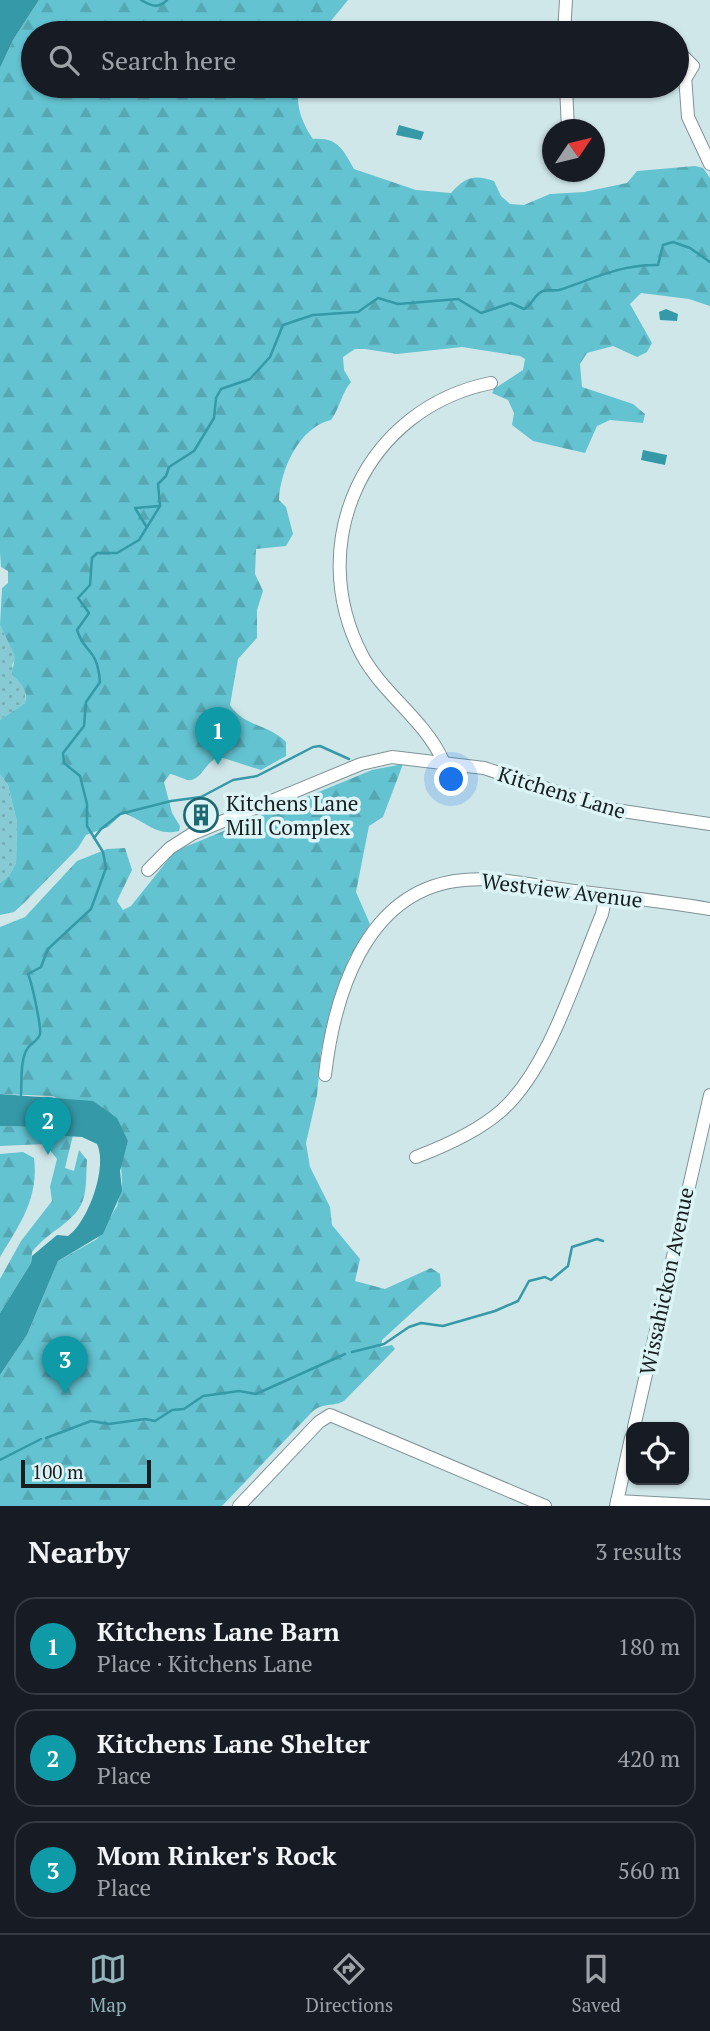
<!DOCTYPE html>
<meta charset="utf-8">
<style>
body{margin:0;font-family:"PT Serif",serif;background:#242831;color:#f1f3f6}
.controls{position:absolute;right:21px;bottom:21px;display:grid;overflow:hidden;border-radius:14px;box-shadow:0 2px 5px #0004}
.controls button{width:63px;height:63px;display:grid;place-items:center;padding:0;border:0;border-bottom:2px solid #363941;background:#171b24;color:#f1f3f6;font:35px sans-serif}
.compass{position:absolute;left:542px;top:119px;width:63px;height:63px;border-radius:50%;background:#171b24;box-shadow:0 2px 5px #0004;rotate:55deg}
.scale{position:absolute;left:21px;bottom:18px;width:130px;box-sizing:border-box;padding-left:7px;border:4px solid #161e1f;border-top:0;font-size:19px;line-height:24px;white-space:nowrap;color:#161e1f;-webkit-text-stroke:5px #ddf4f7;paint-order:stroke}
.you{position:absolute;left:452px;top:780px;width:24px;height:24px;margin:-18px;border:5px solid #fff;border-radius:50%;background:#1a73e8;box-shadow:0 0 0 10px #1a73e833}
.badge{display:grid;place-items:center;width:46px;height:46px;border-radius:50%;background:#92b4bb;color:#fff;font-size:23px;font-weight:700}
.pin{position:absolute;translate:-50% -58px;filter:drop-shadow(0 2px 4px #0008)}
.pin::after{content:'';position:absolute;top:37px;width:24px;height:21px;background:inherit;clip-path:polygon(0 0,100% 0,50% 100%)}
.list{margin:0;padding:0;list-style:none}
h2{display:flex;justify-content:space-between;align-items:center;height:91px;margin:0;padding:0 28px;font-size:30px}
h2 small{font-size:23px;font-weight:400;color:#9ea1a6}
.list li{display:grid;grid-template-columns:46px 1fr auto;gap:21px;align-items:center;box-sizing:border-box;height:98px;margin:0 14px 14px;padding:0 14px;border:2px solid #363941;border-radius:21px}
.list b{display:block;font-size:26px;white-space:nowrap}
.list p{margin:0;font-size:23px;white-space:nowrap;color:#9ea1a6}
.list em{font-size:23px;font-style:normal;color:#9ea1a6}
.icon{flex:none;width:38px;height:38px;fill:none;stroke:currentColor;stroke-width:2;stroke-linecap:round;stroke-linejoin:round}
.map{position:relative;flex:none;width:710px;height:1506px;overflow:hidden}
.search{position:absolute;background:#171b24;box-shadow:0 2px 5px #0004;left:21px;right:21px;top:21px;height:77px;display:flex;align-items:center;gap:18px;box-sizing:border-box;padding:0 24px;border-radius:38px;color:#9ea1a6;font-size:26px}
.sheet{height:427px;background:#171b24}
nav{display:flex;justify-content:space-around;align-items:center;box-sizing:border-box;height:98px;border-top:2px solid #363941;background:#171b24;font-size:19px;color:#9ea1a6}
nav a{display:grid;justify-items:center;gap:4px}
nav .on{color:#92b4bb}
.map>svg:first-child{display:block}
.green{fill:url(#green-dots)}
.forest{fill:url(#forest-firs)}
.water{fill:#3599a7}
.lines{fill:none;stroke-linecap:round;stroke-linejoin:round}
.stream{stroke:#3599a7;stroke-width:2.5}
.minor-casing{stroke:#7e9396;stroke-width:14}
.minor{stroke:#fff;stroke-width:12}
.labels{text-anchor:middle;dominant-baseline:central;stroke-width:7;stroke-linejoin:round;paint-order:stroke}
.street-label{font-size:21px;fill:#161e1f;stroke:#ddf4f7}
.poi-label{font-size:21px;fill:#161e1f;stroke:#ddf4f7;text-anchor:start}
</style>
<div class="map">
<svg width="710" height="1506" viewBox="0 0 710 1506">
<defs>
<pattern id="green-dots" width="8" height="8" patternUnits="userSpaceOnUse" patternTransform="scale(1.75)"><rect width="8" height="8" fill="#88cad3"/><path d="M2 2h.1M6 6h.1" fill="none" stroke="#75adb5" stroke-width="1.8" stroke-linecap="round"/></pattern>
<pattern id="forest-firs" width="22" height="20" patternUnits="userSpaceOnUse" patternTransform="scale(1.75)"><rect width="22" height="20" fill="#63c3d1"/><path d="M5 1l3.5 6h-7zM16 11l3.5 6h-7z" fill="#55a7b3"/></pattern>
</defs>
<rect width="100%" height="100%" fill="#d0e7ea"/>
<g class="green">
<polygon points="0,625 16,657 12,665 17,679 25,686 25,703 0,720"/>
<polygon points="0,774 8,785 17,822 16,863 9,876 0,883"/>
</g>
<g class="forest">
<path d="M39 0H348L321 33H33V86H299C295 105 302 123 313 139 337 137 343 149 354 169L416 190 451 193C465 177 474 174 494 181L501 196 510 204 524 205 550 194 584 192 627 183 637 171 695 166 703 168 710 178V306L689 299 641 293 630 304 652 343 647 352 637 357 613 346 587 353 580 364 582 387 633 404 645 414 643 423 610 420 597 426 585 453 533 441 512 425 514 413 508 400 492 393 494 389 523 370 525 359 520 356 462 347 397 354 365 349H355L343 357 344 370 351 382C341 394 340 408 331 420 299 427 280 471 279 500L286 507 293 534 286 546 256 549 255 574 263 591 257 610V638L238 659 230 705C244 727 269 724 286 742V756L261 770 220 757C206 759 201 783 187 780 181 778 176 775 170 774L164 782 172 813 180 826 179 831C156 837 144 820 123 813L108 827 86 835 78 848 24 903 14 912 0 915V883L9 876 16 863 17 822 8 785 0 774V720L25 703C28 688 21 684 12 674L15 656 0 625 2 588 8 583V571L1 567 0 552V68L13 40Z"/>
<path d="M403 764 383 817 369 826 356 892 370 924 349 958 321 1051 317 1095 306 1143 310 1167 330 1207 332 1225 360 1259 355 1281 385 1289 431 1268 440 1274 441 1286 382 1340 381 1347 392 1345 395 1349 345 1400C337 1407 324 1402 313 1411L222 1506H0V1375L27 1335 58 1261 97 1239 117 1206 122 1183 121 1164 128 1141 53 1096 0 1094V927L25 917 77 861 107 849 125 848 132 870 117 901 123 910 131 906 175 851 372 770Z"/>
<path d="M0 1126 35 1127 73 1135 65 1168 74 1171 79 1150 87 1160C86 1173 87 1188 83 1200 76 1222 48 1231 32 1252L31 1263 0 1313V1279L21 1241 52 1201 50 1187 57 1159 45 1144 0 1146Z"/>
<path d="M23 1152 34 1158C39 1198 20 1224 0 1257V1154Z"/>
</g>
<g class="water">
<polygon points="0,0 39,0 13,40 0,68"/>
<polygon points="399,125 424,132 421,140 396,135"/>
<polygon points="666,309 678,314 677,321 660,320 659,312"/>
<polygon points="643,450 667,455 665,465 641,460"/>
<path d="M0 1094 93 1101 117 1118 128 1141 120 1171 122 1191 103 1234 58 1261 27 1335 0 1375V1313L31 1263 32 1256 57 1235 68 1236C88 1222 108 1167 97 1144L82 1137 66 1136 35 1127 0 1126Z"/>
</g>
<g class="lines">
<g class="stream">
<path d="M141 0C151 6 158 9 167 0"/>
<polyline points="146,526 135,508 160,506"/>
<polyline points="94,838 101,829 120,814 171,801 201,797 233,780 257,776 313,747 320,746 349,759"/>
<path d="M21 1095C22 1082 20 1063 26 1051 29 1043 38 1042 40 1034 41 1025 32 983 28 974L41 967 48 949 91 909 106 868 103 852 87 826V804L80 776 64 763 63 753 84 726 86 702 100 682C97 646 85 655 77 630L89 613 78 598 90 585 92 558 97 553H117L139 540 160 506 158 484 166 476 169 467 194 451 214 418 216 398 221 389 250 379 270 357 283 325 313 315 358 312 378 298 398 304 458 299 481 313 511 303 524 309C533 305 534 294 543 291 548 289 553 291 559 290 593 279 621 264 658 265L663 245 673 242 690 248 710 262"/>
<polyline points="352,1352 384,1344 409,1327 421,1323 443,1326 495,1311 518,1301 529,1281 545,1277 551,1280 568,1266 572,1247 597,1239 603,1241"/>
<polyline points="46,1438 91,1421 109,1424 145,1419 155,1421 172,1410 184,1409 203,1396 239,1391 256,1394 345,1354"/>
<polyline points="0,1460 41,1439"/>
</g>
<g class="minor-casing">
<g id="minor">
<polyline points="564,33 566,0"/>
<polyline points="677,62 685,58 693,66 687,76 677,73"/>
<polyline points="685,76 688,117 710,164"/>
<polyline points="566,86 568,130"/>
<path d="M443 761C425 720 383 694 362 655 303 542 366 408 491 383"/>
<polyline points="148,870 170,848 192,834 361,764 392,757 484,768 609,809 710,824"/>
<path d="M325 1075C334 997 364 895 455 881 492 875 530 885 567 890 614 896 662 901 710 909"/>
<path d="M416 1157C445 1146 477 1132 501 1111 549 1069 577 973 602 914L606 895"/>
<polyline points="634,1427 710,1095"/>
<polyline points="617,1501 710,1506"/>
<polyline points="239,1506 319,1422 330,1415 545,1506"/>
<polyline points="616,1506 631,1438"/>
</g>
</g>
<use href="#minor" class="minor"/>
</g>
<defs>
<g id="building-ring" transform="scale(1.75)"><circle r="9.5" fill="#ddf4f7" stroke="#1e6872" stroke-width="1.5"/><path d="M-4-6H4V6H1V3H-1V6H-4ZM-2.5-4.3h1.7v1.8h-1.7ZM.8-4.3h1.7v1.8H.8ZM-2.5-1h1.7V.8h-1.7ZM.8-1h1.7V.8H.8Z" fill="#1e6872"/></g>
</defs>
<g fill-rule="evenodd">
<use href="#building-ring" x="201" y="815"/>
</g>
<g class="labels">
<g class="street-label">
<text transform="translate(562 792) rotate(17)">Kitchens Lane</text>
<text transform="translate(562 890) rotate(7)">Westview Avenue</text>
<text transform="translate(666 1281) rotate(-78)">Wissahickon Avenue</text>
</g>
<g class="poi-label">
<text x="226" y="803">Kitchens Lane<tspan x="226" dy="24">Mill Complex</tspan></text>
</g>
</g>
</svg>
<div class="controls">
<button><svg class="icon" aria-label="locate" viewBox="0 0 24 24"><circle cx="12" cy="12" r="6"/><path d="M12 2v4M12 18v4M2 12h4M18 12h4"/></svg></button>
</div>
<svg class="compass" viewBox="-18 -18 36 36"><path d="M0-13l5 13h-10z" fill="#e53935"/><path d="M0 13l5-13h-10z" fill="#9ea1a6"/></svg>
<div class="scale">100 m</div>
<div class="you"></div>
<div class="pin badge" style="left:218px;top:765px;background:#0f9aa8">1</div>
<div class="pin badge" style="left:48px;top:1155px;background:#0f9aa8">2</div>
<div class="pin badge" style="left:65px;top:1394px;background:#0f9aa8">3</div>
<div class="search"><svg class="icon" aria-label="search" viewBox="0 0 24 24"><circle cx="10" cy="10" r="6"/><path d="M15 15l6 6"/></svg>Search here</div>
</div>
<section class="sheet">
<h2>Nearby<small>3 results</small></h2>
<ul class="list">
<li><span class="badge" style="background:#0f9aa8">1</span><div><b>Kitchens Lane Barn</b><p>Place · Kitchens Lane</p></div><em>180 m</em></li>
<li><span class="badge" style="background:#0f9aa8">2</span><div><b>Kitchens Lane Shelter</b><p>Place</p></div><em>420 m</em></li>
<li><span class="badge" style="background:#0f9aa8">3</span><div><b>Mom Rinker's Rock</b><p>Place</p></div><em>560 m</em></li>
</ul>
</section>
<nav>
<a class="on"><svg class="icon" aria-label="map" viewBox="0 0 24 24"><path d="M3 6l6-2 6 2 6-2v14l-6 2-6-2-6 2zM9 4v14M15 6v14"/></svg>Map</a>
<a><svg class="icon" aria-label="directions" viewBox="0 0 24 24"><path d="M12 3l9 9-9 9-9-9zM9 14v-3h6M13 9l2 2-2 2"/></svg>Directions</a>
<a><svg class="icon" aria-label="saved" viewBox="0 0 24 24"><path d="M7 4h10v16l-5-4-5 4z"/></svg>Saved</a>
</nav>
